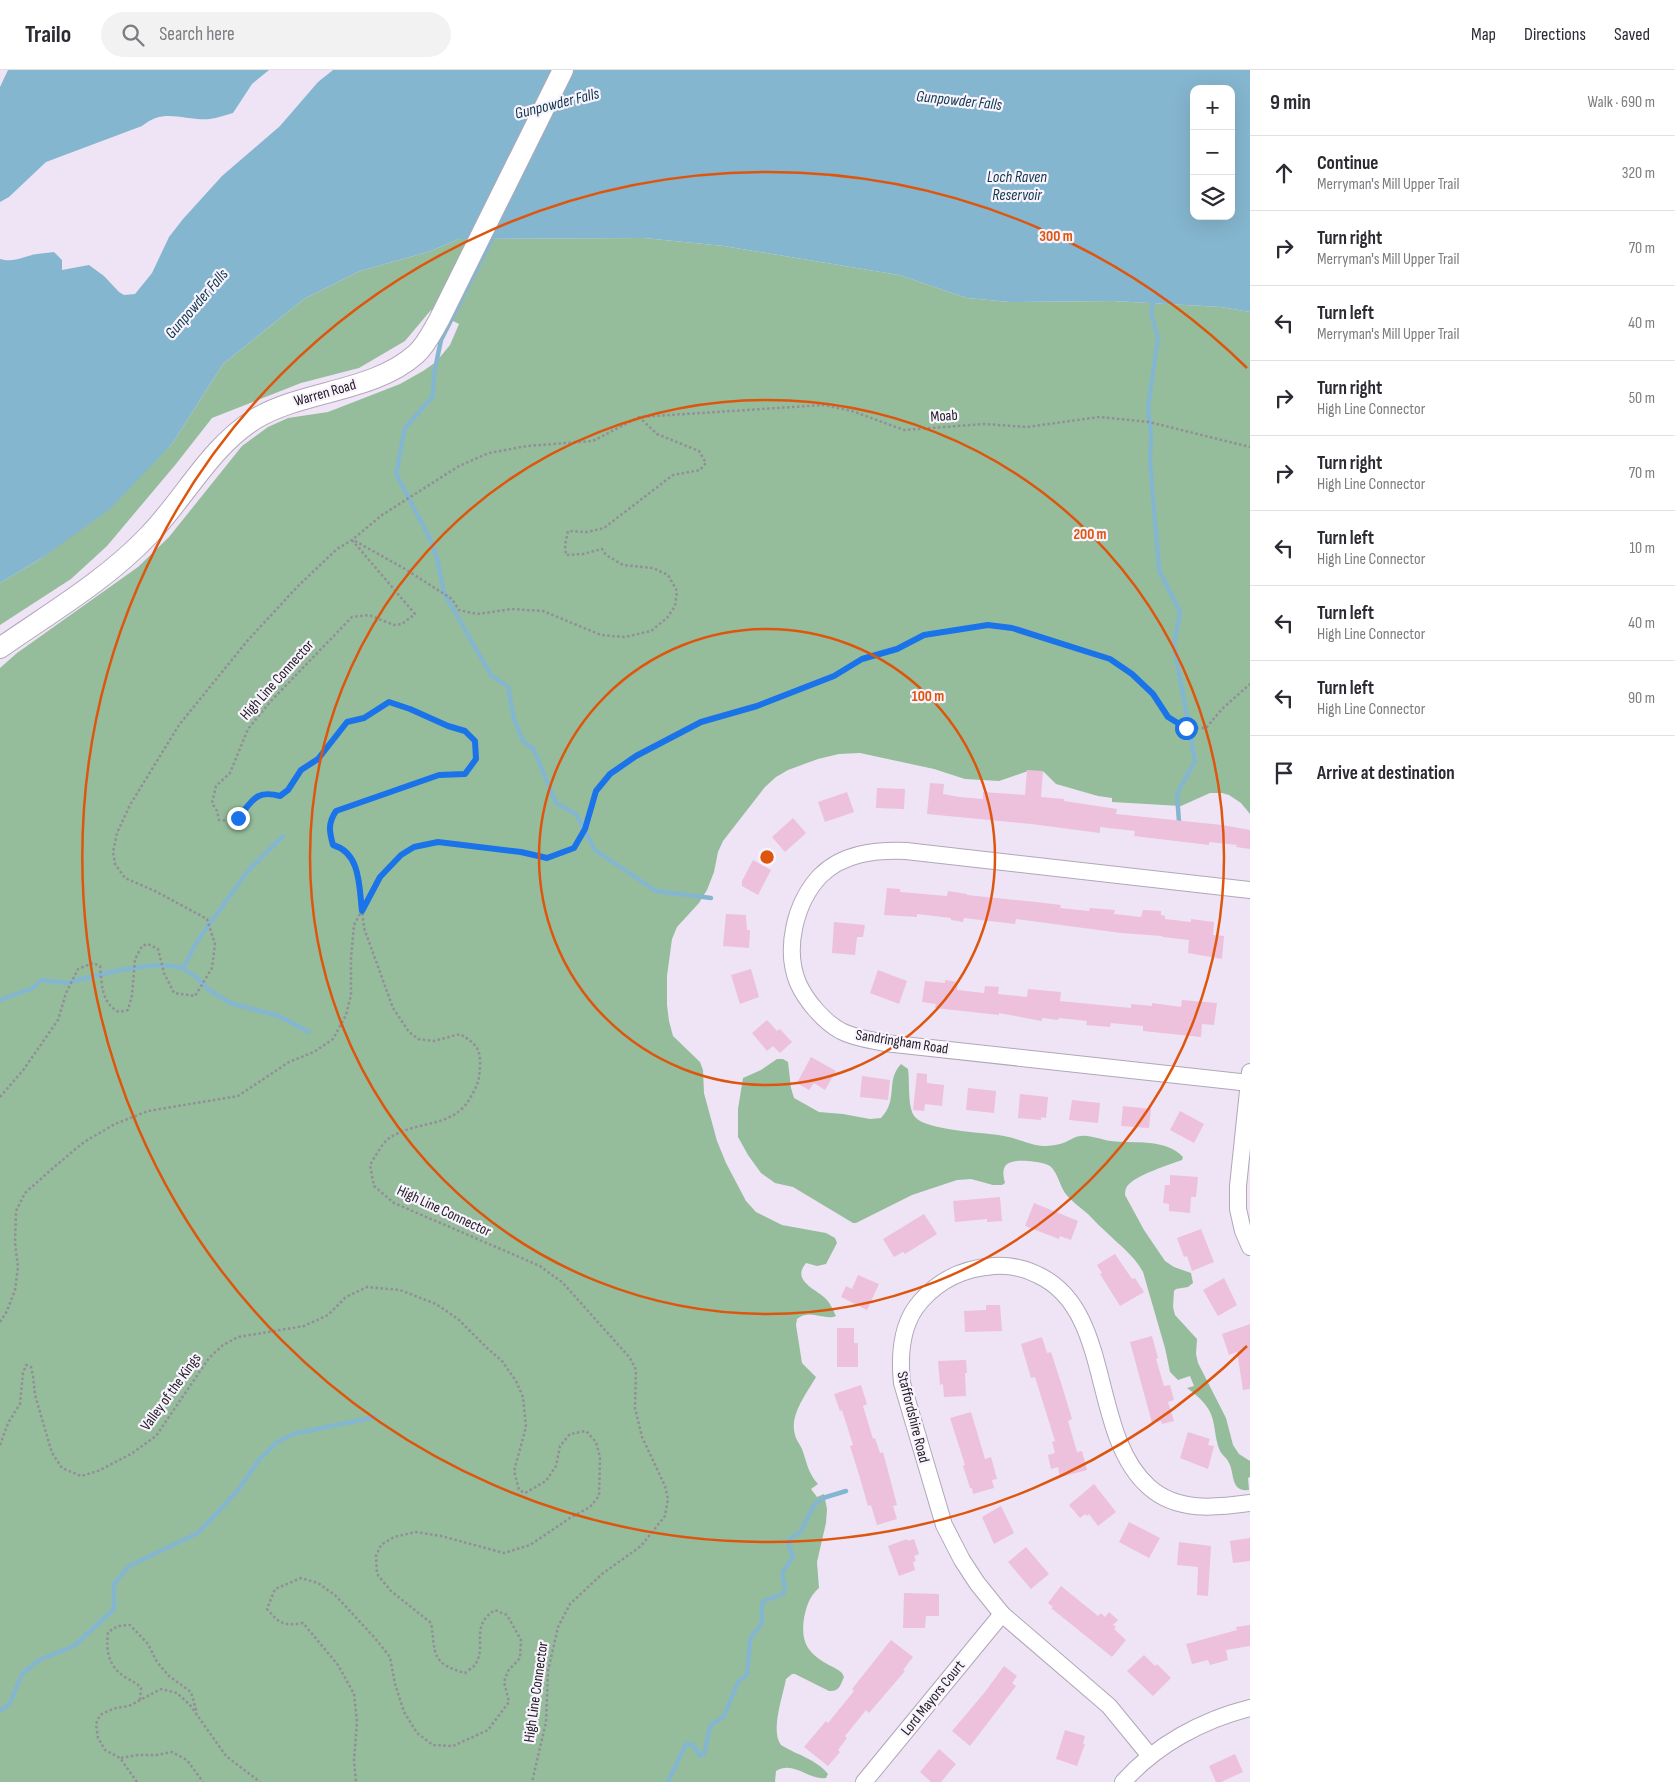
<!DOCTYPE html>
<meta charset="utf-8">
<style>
body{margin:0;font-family:"Sofia Sans Condensed",sans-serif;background:#f2f2f3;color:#2b2b33}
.controls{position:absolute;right:15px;top:15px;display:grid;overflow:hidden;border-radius:10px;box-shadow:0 5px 20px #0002}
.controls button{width:45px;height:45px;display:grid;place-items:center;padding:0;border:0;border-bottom:1px solid #e1e1e2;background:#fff;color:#2b2b33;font:25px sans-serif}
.stop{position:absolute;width:15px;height:15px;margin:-11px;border:4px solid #1a73e8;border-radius:50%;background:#fff}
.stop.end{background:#1a73e8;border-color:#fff;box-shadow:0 1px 5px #0008}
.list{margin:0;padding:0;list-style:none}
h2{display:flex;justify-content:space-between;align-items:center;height:65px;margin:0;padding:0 20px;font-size:21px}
h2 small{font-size:16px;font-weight:400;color:#7c7c81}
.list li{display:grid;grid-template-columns:32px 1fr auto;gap:15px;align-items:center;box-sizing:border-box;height:75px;padding:0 20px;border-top:1px solid #e1e1e2}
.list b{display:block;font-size:19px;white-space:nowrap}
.list p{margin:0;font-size:16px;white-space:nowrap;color:#7c7c81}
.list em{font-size:16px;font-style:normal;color:#7c7c81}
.icon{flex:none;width:28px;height:28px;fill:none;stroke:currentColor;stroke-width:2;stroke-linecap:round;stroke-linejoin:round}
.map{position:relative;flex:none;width:1250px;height:1712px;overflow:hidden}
header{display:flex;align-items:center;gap:30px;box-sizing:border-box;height:70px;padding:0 25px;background:#fff;border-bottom:1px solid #e1e1e2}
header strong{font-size:24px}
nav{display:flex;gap:28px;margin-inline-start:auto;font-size:18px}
.search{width:350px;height:45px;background:#f2f2f3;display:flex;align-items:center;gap:12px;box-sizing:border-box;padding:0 18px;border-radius:28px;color:#7c7c81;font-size:19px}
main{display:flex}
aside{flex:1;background:#fff}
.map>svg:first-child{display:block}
.forest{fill:#96bd9b}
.water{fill:#85b6cf;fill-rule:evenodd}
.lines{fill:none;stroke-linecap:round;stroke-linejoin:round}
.stream{stroke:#85b6cf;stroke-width:4.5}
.building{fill:#edc0dc}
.minor-casing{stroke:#b0a7b8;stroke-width:18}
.tertiary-casing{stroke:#b0a7b8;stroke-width:22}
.path{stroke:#938d99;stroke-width:2.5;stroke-dasharray:2.5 2.5;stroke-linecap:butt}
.minor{stroke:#fff;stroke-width:16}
.tertiary{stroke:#fff;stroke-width:20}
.route{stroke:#1a73e8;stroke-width:6}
.ring{fill:none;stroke:#de560d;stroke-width:2.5}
.labels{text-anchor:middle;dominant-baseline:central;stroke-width:4.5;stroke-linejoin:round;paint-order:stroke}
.street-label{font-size:15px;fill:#232026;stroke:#f9f3fe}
.water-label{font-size:16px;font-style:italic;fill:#0c374a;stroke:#f9f3fe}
.centre{fill:#de560d;stroke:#f9f3fe;stroke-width:2.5}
.ring-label{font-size:15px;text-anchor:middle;font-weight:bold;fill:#de560d;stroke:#f9f3fe;stroke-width:4.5;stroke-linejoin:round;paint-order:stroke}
</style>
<header>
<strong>Trailo</strong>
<div class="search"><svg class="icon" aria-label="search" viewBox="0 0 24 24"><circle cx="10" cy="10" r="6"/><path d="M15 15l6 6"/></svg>Search here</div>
<nav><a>Map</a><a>Directions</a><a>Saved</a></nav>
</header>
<main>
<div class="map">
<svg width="1250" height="1712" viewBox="0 0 1250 1712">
<rect width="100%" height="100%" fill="#eee4f6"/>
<g class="forest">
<path d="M644 168 724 176 899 205 967 228 1010 232 1113 231 1221 237 1250 242V744L1241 733 1229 725 1222 723H1210L1181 736 1112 732V728L1098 726 1056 714 1044 702 1028 701 999 711 965 709 934 699 860 683 839 684 818 689 788 700 776 707 765 717 723 771 718 782 714 802 707 820 699 833 677 857 672 869 667 906V935L669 951 673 966 700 992 703 1000 704 1023 717 1071 726 1093 746 1131 756 1142 782 1155 826 1163 835 1168 837 1173 826 1194 817 1196 806 1193C791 1211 816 1219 826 1229 831 1234 833 1240 836 1246 825 1251 809 1238 797 1249L796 1255 802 1293 816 1307C807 1323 789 1345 795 1365 796 1370 800 1374 802 1379 807 1393 808 1403 818 1414L811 1419 817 1427 824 1424 827 1439 826 1453 817 1492 819 1518C809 1527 807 1535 804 1548 800 1575 810 1585 833 1597 838 1600 842 1601 844 1607 840 1616 839 1622 829 1621L795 1604H792L786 1609C783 1626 770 1661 781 1675 797 1685 816 1689 828 1704L826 1708C809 1711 794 1690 776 1701L775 1712H0V598L17 583 138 497 169 467 242 376 268 357 288 348 328 342 400 314 423 301 436 292 450 275 459 254 431 240 405 271 359 298 301 313 212 348 176 394 107 476 71 509 0 555V513L42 488 172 374 223 294 304 229 360 201 428 182 459 169Z"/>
<path d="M777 989H783L788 992 791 1018 794 1028 819 1042 843 1044 870 1049 881 1048C899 1029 885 1011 901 994L908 999C910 1012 907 1038 915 1047 927 1061 984 1062 1004 1066 1017 1068 1031 1076 1044 1076 1050 1076 1058 1075 1063 1073 1069 1071 1075 1066 1081 1066 1091 1065 1101 1070 1111 1071 1134 1074 1166 1068 1183 1087L1182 1090C1168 1095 1140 1104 1129 1114 1126 1117 1125 1120 1125 1125L1144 1160 1165 1191 1174 1197 1191 1203 1193 1213 1188 1217 1176 1219 1174 1221 1173 1237 1175 1245 1197 1269 1196 1284 1198 1293 1226 1348 1233 1375 1239 1384 1250 1391V1407L1248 1408 1249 1420C1230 1422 1235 1404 1229 1393 1227 1388 1222 1385 1220 1381 1214 1368 1216 1352 1209 1340 1203 1330 1195 1324 1187 1318L1194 1316 1190 1306 1178 1310 1170 1302 1165 1278 1143 1202C1133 1184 1118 1174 1104 1160 1098 1155 1093 1149 1088 1144 1080 1137 1071 1131 1065 1123 1059 1114 1058 1103 1050 1096 1043 1092 1036 1092 1028 1091 1010 1090 999 1092 1005 1113L1002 1115H993L971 1109 957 1110 912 1125 856 1153H853L793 1117 775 1113 761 1103 748 1085 738 1067V1039L743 1008 761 1000Z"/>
</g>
<g class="water">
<path d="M8 0H269L252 14 233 43C225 45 217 48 210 49 184 51 164 37 142 56L46 92 9 127 0 132V17Z"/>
<path d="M333 0H1250V242L1221 237 1113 231 1010 232 967 228 899 205 724 176 644 168 459 169 428 182 360 201 304 229 223 294 172 374 110 439 42 488 0 513V189C15 193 23 186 37 184 42 183 49 183 54 182L62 190V200L89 195 104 206 119 222 124 225 135 224 152 203 169 167 183 149 222 106 280 56 318 12ZM1194 19H1231V146H1194Z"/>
</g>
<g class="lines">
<g class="stream">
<polyline points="495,163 441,270 434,304 433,326 405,358 396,404 430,469 437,488 444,523 491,605 508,617 514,649 523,671 534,680 556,733 576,744 595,780 656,821 711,828"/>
<polyline points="1154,230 1151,243 1158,268 1148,337 1151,366 1150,391 1159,500 1180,542 1174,575 1195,691 1177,724 1179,752"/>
<polyline points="183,898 198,870 247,802 283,766"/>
<polyline points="0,930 33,918 41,910 66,913 115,901 147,896 164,895 183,898 196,907 209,920 230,933 279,946 309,962"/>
<polyline points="0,1641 10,1633 22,1604 39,1590 74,1576 114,1539 114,1514 129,1496 198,1463 239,1419 258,1391 277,1372 293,1364 375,1347"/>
<polyline points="668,1712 686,1674 693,1675 700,1686 704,1684 710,1656 724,1646 738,1612 747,1604 750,1571 751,1567 762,1554 762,1536 763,1531 783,1524 785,1518 782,1503 793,1487 788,1472 790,1469 801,1461 814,1435 823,1428 846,1421"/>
</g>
</g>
<g class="building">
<polygon points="1027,700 1043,701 1041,727 1064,729 1064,731 1117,739 1116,744 1222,755 1250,760 1250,779 1236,777 1237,775 1209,772 1209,775 1134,766 1135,761 1100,757 1100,763 1031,754 927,744 930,713 944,714 943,724 959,727 983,729 983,722 1025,725"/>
<polygon points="877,718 905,719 904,739 876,738"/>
<polygon points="847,722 854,742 825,752 818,732"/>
<polygon points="793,748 806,763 785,782 772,767"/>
<polygon points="753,790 771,800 758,825 742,816 742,811"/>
<polygon points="887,818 900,819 900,822 947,826 948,821 967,824 967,825 1036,832 1061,835 1060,838 1089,841 1090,838 1115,840 1114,844 1141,847 1143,840 1161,841 1161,845 1165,846 1165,849 1191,852 1191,849 1214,852 1213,865 1224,866 1222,889 1188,883 1189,870 1162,867 1162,866 1121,863 1016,849 1015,854 964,848 963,852 951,850 951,848 917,844 917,847 884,845"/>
<polygon points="726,844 746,845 747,860 750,860 749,878 723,876"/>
<polygon points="834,852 865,855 863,867 857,867 855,885 832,883"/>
<polygon points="751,899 759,927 740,934 731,905"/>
<polygon points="878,900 907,911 899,934 870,923"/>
<polygon points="945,910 958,912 957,920 984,923 985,916 999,917 998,924 1027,927 1028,919 1061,922 1060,931 1131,938 1131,934 1152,936 1152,933 1181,937 1182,930 1217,933 1214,955 1202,954 1201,967 1143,961 1143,956 1111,953 1110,957 1086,955 1087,951 1059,948 1058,950 1042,948 1042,951 999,943 999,945 935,938 936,934 922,932 925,911 945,913"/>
<polygon points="767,950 777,961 780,959 792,972 780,983 773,976 767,981 752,963"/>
<polygon points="811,987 836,1001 825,1020 814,1013 809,1020 797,1013"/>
<polygon points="917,1003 927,1004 927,1013 944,1015 942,1036 925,1034 924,1041 913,1040"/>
<polygon points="862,1006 890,1010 888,1030 860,1027"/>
<polygon points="968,1018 996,1021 994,1043 966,1040"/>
<polygon points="1020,1024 1048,1027 1046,1048 1041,1047 1041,1050 1018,1048"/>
<polygon points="1072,1030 1100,1033 1098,1053 1069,1050"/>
<polygon points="1123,1036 1151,1039 1149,1058 1121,1056"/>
<polygon points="1180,1041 1204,1054 1194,1073 1170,1060"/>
<polygon points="1170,1105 1198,1107 1196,1127 1191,1127 1190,1143 1169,1141 1169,1134 1163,1133 1165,1115 1170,1115"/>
<polygon points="1000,1127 1002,1151 987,1152 987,1149 955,1152 953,1131"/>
<polygon points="1034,1133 1078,1151 1071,1170 1060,1166 1059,1169 1025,1156"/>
<polygon points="924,1144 937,1164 905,1184 903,1182 894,1187 883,1169"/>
<polygon points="1201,1159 1214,1192 1192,1201 1187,1186 1184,1187 1177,1168"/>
<polygon points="1115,1184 1132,1209 1135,1208 1144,1222 1120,1236 1100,1204 1102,1203 1097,1195"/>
<polygon points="858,1205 879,1214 867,1240 841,1227 846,1216 852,1219"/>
<polygon points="1224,1208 1237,1235 1218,1246 1203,1220"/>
<polygon points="986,1235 1000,1235 1002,1261 965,1262 964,1241 986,1240"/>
<polygon points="1250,1254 1250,1319 1243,1320 1237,1282 1229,1285 1222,1264"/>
<polygon points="837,1258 854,1258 854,1273 858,1273 858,1297 837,1297"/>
<polygon points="1152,1266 1158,1288 1156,1289 1164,1316 1170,1315 1174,1330 1168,1332 1174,1351 1162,1354 1161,1351 1152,1353 1130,1272"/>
<polygon points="1042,1267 1047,1283 1051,1282 1062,1316 1072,1349 1068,1351 1077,1382 1082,1381 1087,1400 1060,1407 1058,1397 1051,1399 1048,1385 1055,1383 1052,1372 1055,1371 1035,1307 1031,1308 1021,1274"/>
<polygon points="966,1290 967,1303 965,1303 966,1326 944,1327 943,1314 940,1315 938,1291"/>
<polygon points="861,1315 867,1334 863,1336 873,1369 875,1368 880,1383 883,1382 897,1435 893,1436 897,1449 877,1455 871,1435 868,1436 860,1408 850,1376 853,1375 842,1340 840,1341 834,1324"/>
<polygon points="971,1342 985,1389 991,1387 997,1409 992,1410 994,1418 973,1424 972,1418 970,1418 963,1396 965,1395 950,1348"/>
<polygon points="1188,1362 1210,1369 1208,1375 1214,1376 1208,1399 1180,1388"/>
<polygon points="1094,1414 1116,1442 1098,1456 1089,1444 1087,1446 1085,1444 1080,1448 1069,1435"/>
<polygon points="1001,1436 1014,1463 994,1474 982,1447"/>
<polygon points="1129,1452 1160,1468 1149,1488 1119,1472"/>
<polygon points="1250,1468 1250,1491 1233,1493 1230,1471"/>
<polygon points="907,1469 908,1471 914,1469 919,1484 914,1486 916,1491 913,1492 915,1500 899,1506 888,1476"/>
<polygon points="1179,1472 1211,1476 1208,1526 1197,1525 1198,1497 1177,1495"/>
<polygon points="1026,1477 1049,1504 1031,1519 1008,1492"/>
<polygon points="1061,1516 1098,1546 1101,1543 1105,1547 1109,1542 1118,1550 1113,1555 1116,1557 1114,1559 1126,1570 1112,1587 1051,1538 1053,1537 1048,1533"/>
<polygon points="904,1523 939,1524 939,1546 926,1546 925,1558 903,1558"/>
<polygon points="1250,1555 1250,1576 1226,1580 1228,1590 1210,1595 1208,1590 1192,1594 1186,1574 1237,1560 1236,1557"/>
<polygon points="891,1570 913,1587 903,1600 905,1601 869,1643 866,1640 845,1666 847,1668 838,1680 840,1682 828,1696 804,1677 826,1651 828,1653 854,1621 852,1619"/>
<polygon points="1144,1585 1155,1596 1157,1594 1171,1608 1153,1626 1127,1601"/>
<polygon points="1004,1596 1017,1606 1012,1613 1016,1616 970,1676 952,1661 985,1622"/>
<polygon points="1065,1660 1085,1666 1083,1674 1085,1674 1077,1696 1056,1689"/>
<polygon points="939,1679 956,1694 941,1712 931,1712 920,1702"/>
<polygon points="1235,1684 1243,1702 1221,1712 1216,1712 1209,1696"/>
</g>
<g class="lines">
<g class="minor-casing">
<g id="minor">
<path d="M1250 820 906 781C875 780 843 783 820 806 795 833 784 879 798 913 802 922 809 932 815 939 822 947 831 956 841 961 854 968 871 970 885 973L1250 1013"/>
<polyline points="1250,1002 1238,1116 1238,1139 1243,1161 1250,1177"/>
<path d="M1150 1686 1109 1636 1002 1544 977 1513 962 1490 944 1455 902 1313C899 1284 901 1253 921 1231 941 1208 965 1198 994 1196 1009 1195 1024 1198 1038 1205 1114 1240 1089 1364 1149 1417 1177 1442 1215 1438 1250 1433"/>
<polyline points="864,1712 1002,1544"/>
<path d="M1123 1712C1156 1675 1202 1650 1250 1638"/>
</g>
</g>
<g class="tertiary-casing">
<path id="tertiary" d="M0 578C50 543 105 511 148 466 185 428 209 378 255 349 303 320 374 322 416 284 426 275 432 262 439 250L563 0"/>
</g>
<g class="path">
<path d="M352 470 415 544 402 554 394 555 369 545 352 547 271 631 248 659 230 703 216 716 212 733 217 741 219 750 230 751 238 748 255 727 268 723 280 726 288 720 301 700 318 689 347 653 364 647 389 632 411 639 448 656 465 661 475 671 476 689 465 704 439 705 336 741C328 753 329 762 333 775L341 777 352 787 359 811 364 858 393 938 409 962 418 969 434 971 460 964C476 974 481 978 480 997 479 1013 477 1016 469 1030 451 1059 414 1050 388 1069 381 1075 375 1087 370 1095L374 1116 394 1133 540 1196 563 1213 630 1288 636 1300 635 1338 642 1367 665 1416 668 1429 665 1446 641 1476 602 1504 570 1534 558 1557 548 1601 546 1652 532 1712"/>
<polyline points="355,471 405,499 452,529 459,540 477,544 512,539 543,541 601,565 625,567 651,561 667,548 675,536 677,521 668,505 653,498 623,495 606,485 602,479 583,484 566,485 565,475 568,461 587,462 604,458 673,405 700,400 706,393 699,381 657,364 639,347"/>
<path d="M0 1027 24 999 58 950 66 923 78 899 93 893 100 896C102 914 101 933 119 942L128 940 132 925 135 889 142 876 148 874 158 879 164 903 174 923 195 926 212 898 215 874 207 849 155 821 125 808 115 794 113 782 117 763 130 735 179 655 248 570 298 516 337 479 352 470 382 445 459 396 489 383 527 376 593 371 639 347 824 335 852 341 904 360 984 354 1027 357 1099 347 1149 352 1250 377"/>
<polyline points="0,1252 7,1241 15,1220 18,1197 15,1173 16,1141 25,1123 53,1098 84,1072 115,1054 148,1041 238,1026 289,992 314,982 333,969 346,945 351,925 351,888 354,855 380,807 401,785 414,777 437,771 521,782 547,788 574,778 585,759 595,721 610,704 637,686 701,652 757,636 833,606 862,589 897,579 924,565 972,557 988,555 1012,558 1111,589 1133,604 1153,624 1168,647 1186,658 1206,658 1222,639 1250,614"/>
<path d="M0 1375 8 1353 20 1334 23 1303 26 1295 31 1297 33 1306 35 1325 52 1383 62 1398 81 1406 98 1401 131 1384 156 1366 209 1288 223 1275 238 1267 304 1256 328 1245 346 1227 367 1217 400 1220 436 1234 458 1249 487 1278 502 1291 516 1311 523 1327 526 1357 514 1401 519 1420 525 1423 546 1411 556 1396 560 1376 570 1364 586 1361 596 1372 600 1387 599 1426 590 1437 570 1448 530 1475 504 1483 441 1466 416 1462 394 1467 381 1475 376 1486 377 1504 391 1521 431 1553C436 1584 430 1593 465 1603 467 1601 472 1598 474 1596 489 1577 468 1557 495 1540L507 1545 521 1570 520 1588 508 1601 504 1612 509 1632 488 1660 453 1676 433 1675 417 1663 404 1642 395 1614 390 1587 374 1567 336 1526 318 1513 301 1508 275 1519 267 1539C280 1554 283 1556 303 1553L338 1595 354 1624 357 1652 354 1690 356 1712"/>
<path d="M140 1630 141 1618C136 1612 131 1611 125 1607 108 1596 106 1581 108 1562L118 1556 130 1555 148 1574 157 1592 169 1606 191 1622 197 1643"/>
<polyline points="121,1688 137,1685 157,1685 172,1682 187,1690 203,1712"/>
<polyline points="137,1712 120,1688 105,1680 98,1668 96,1654 100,1645 108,1641 116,1638 129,1636 161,1619 177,1623 190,1635 226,1686 260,1712"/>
</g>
<use href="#minor" class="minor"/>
<use href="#tertiary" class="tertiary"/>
</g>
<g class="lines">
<path class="route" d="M238 748C252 732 255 719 280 726L288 720 301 700 318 689 347 652 364 648 389 632 410 639 448 656 465 661 475 671 476 689 465 704 439 705 336 741C328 753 329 761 333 775 361 783 359 817 362 841L380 807 401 785 414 777 438 772 521 782 547 788 574 778 585 759 596 721 610 704 636 686 701 652 757 636 834 606 862 589 897 579 924 565 988 555 1012 558 1110 589 1132 604 1153 624 1168 647 1186 658"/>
</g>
<g class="ring">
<circle cx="767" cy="787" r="228"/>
<circle cx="767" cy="787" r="457"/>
<path d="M1247 1276A685 685 0 1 1 1247 298"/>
</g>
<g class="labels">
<g class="street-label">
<text transform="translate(325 323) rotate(-16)">Warren Road</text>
<text transform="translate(944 346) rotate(-4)">Moab</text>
<text transform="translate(277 610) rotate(-48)">High Line Connector</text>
<text transform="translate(902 972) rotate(9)">Sandringham Road</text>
<text transform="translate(444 1141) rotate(25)">High Line Connector</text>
<text transform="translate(171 1322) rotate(-54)">Valley of the Kings</text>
<text transform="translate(913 1347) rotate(76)">Staffordshire Road</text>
<text transform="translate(536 1622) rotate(-82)">High Line Connector</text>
<text transform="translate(933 1628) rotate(-51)">Lord Mayors Court</text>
</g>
<g class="water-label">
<text transform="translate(959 31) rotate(6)">Gunpowder Falls</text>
<text transform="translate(557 34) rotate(-14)">Gunpowder Falls</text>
<text x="1017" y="107">Loch Raven<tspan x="1017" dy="18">Reservoir</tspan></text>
<text transform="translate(197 234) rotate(-49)">Gunpowder Falls</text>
</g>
</g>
<circle cx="767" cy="787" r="8" class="centre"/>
<g class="ring-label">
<text x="1056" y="171">300 m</text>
<text x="1090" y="469">200 m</text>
<text x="928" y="631">100 m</text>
</g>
</svg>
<div class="controls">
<button>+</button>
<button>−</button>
<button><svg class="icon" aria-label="layers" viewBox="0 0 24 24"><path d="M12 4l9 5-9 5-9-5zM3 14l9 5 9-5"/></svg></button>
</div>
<div class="stop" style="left:1186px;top:658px"></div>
<div class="stop end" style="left:238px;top:748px"></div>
</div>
<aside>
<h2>9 min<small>Walk · 690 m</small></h2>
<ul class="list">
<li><svg class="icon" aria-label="ahead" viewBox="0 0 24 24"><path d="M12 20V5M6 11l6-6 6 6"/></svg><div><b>Continue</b><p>Merryman's Mill Upper Trail</p></div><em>320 m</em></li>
<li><svg class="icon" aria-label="right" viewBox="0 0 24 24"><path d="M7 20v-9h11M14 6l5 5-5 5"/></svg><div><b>Turn right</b><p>Merryman's Mill Upper Trail</p></div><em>70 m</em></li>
<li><svg class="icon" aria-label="left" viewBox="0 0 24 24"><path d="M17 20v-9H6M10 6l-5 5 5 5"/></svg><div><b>Turn left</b><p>Merryman's Mill Upper Trail</p></div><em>40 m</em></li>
<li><svg class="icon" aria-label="right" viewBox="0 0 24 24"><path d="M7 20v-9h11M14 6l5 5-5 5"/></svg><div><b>Turn right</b><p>High Line Connector</p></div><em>50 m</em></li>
<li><svg class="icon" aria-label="right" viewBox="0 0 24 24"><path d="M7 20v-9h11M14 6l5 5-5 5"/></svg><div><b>Turn right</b><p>High Line Connector</p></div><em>70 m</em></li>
<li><svg class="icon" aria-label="left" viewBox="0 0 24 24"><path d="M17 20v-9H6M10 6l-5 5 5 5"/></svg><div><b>Turn left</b><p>High Line Connector</p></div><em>10 m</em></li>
<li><svg class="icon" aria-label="left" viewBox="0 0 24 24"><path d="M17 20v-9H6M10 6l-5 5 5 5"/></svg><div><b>Turn left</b><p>High Line Connector</p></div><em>40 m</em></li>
<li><svg class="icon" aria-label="left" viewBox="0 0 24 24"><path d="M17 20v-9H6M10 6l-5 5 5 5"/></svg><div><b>Turn left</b><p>High Line Connector</p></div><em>90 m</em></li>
<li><svg class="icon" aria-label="arrive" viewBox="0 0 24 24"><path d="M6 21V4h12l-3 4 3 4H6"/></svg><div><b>Arrive at destination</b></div></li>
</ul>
</aside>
</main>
